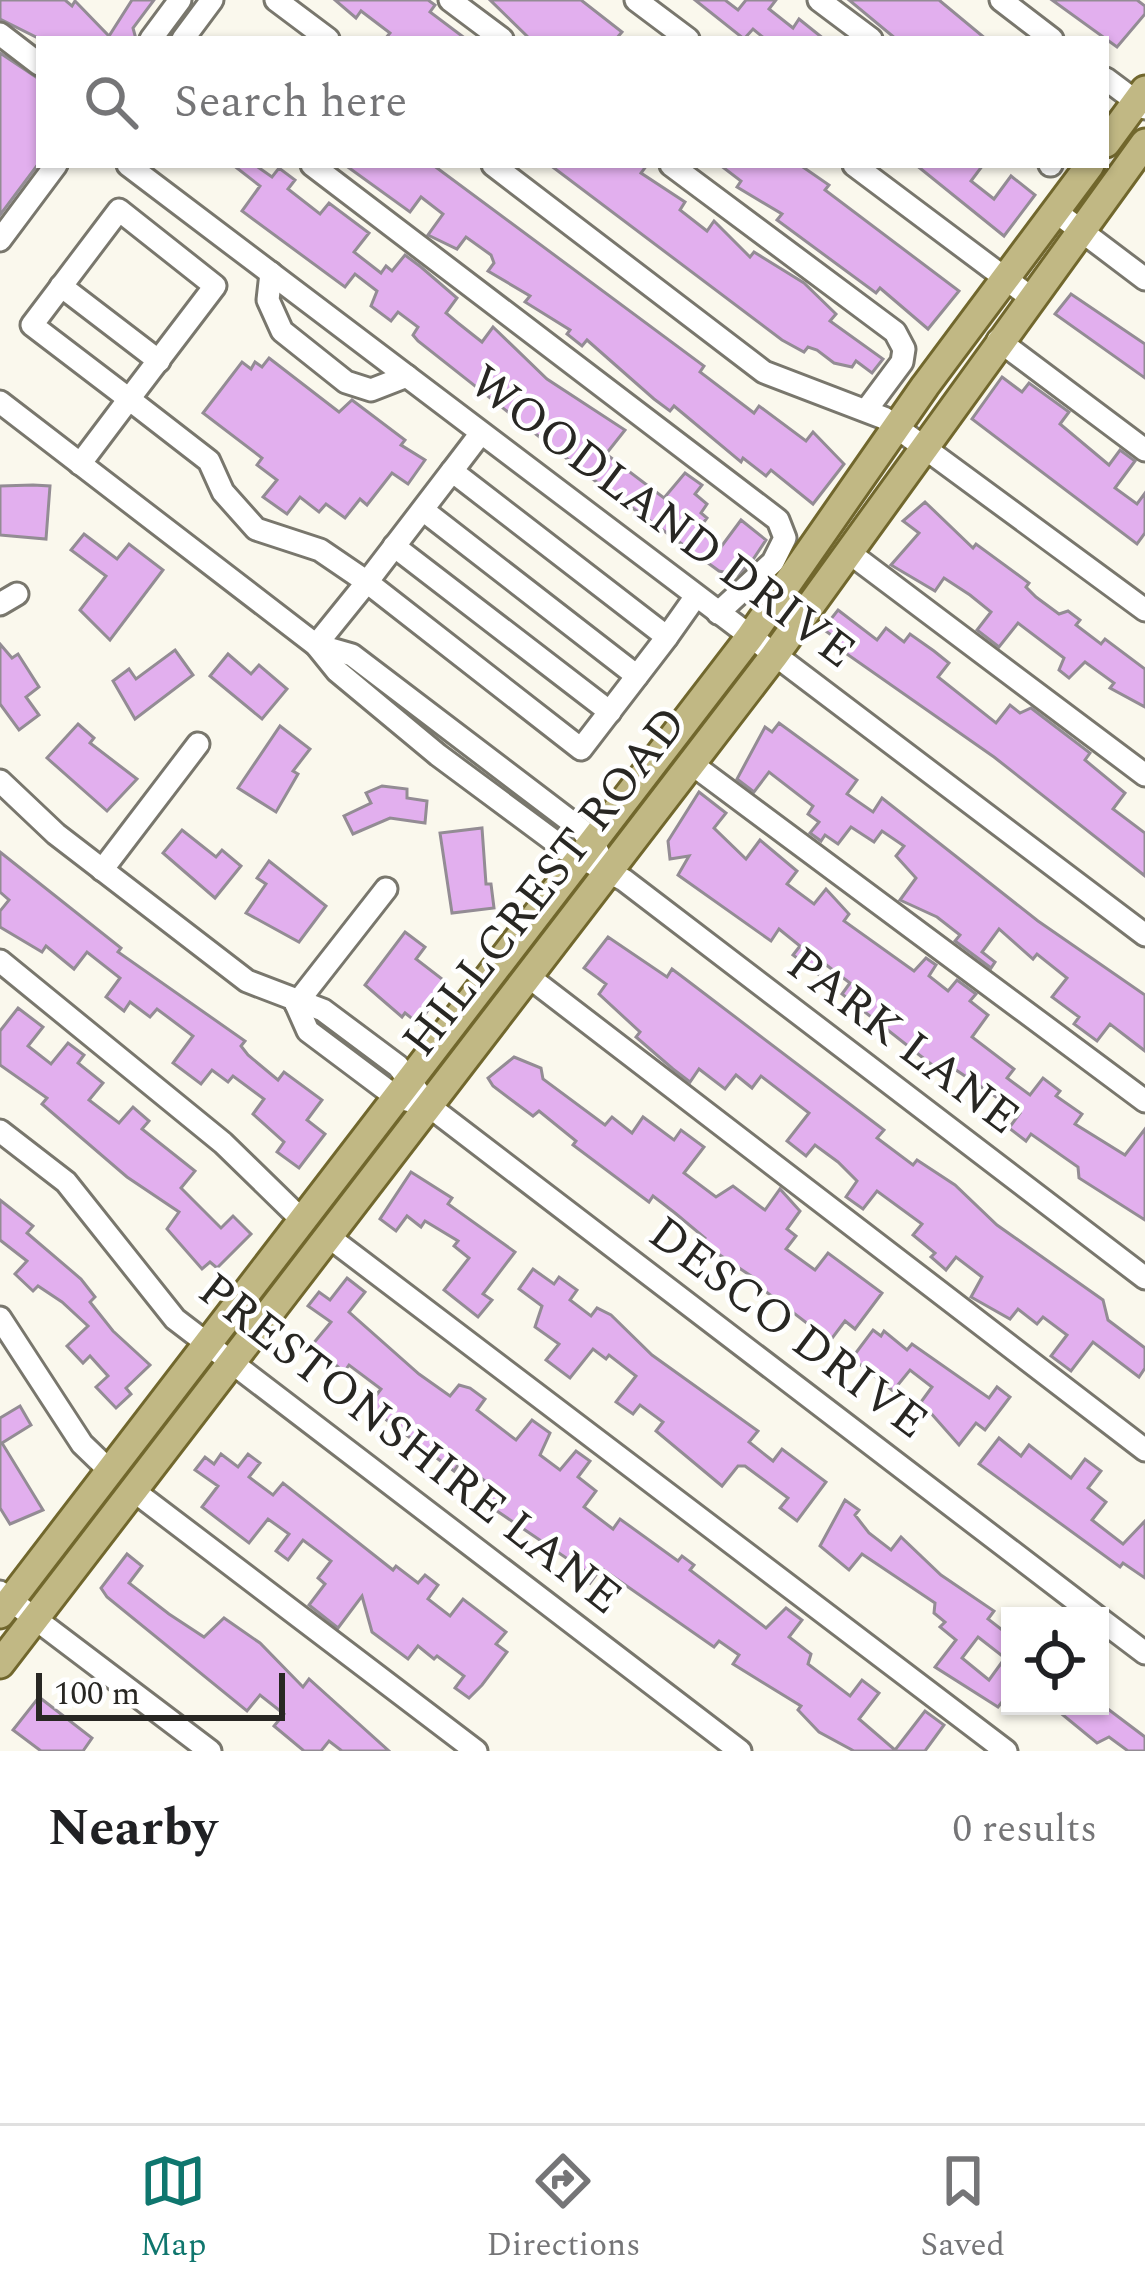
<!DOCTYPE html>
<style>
body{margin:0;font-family:Spectral,serif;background:#f6f6f6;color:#202124}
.controls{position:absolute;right:36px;bottom:36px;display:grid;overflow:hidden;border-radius:0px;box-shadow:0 3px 9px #0004}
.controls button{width:108px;height:108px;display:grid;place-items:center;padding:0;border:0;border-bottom:3px solid #e0e0e0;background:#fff;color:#202124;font:60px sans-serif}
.scale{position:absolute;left:36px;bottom:30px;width:249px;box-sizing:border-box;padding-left:12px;border:6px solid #282723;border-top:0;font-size:33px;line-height:42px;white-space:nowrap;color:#282723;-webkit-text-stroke:9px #fff;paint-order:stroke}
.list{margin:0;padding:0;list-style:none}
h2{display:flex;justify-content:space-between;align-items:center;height:156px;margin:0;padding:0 48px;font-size:51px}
h2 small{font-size:39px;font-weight:400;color:#757577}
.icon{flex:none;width:66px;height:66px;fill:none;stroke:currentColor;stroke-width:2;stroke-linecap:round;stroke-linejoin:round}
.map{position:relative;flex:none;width:1145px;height:1751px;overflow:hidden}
.search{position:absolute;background:#fff;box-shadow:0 3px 9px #0004;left:36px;right:36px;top:36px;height:132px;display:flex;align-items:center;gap:30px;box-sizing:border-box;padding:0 42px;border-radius:0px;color:#757577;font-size:45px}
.sheet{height:372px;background:#fff}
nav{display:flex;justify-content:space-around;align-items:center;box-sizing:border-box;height:168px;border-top:3px solid #e0e0e0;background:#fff;font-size:33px;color:#757577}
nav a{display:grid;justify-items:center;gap:6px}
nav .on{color:#0f766e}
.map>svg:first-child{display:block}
.building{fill:#e2afee;stroke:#938c94;stroke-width:3;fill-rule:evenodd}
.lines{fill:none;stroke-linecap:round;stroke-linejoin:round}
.minor-casing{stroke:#79776d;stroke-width:27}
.major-casing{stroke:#71672d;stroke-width:33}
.minor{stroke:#fff;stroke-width:21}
.major{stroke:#c1b884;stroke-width:27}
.labels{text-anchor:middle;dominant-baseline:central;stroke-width:9;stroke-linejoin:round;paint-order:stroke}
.street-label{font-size:48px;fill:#282723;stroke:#fff}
</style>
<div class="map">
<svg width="1145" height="1751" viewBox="0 0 1145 1751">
<rect width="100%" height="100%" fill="#faf8ed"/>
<g class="building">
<polygon points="0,0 65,0 72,6 75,1 109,36 132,0 154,0 133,28 136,39 40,39 0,19"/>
<polygon points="335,0 428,0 435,5 430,12 466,39 385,39 390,33 361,11 356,18"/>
<polygon points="490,0 581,0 622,32 616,39 530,39"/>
<polygon points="695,0 725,0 738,10 746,0 776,0 769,9 793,28 799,19 824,39 765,39 753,29 744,39"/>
<polygon points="849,0 939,0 986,39 896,39"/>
<polygon points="1052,0 1137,0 1145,6 1145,14 1117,47"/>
<polygon points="0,53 39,79 39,163 0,215"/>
<polygon points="233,165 255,165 272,177 279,168 295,180 288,189 320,214 329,203 369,233 354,252 381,273 386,266 392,271 405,255 421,267 457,298 446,313 458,323 482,342 493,327 547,379 625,430 606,454 664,498 685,473 702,485 695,494 707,504 701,513 707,518 698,530 721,547 741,520 766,540 752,561 737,575 719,571 594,480 418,341 413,335 418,327 398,312 391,321 371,306 377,291 355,274 345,287 242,211 260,186"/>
<polygon points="345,165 433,165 704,366 700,372 754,413 759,406 806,441 813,432 844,464 813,504 771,470 766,476 743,458 741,462 674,406 670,411 654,399 587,340 582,346 567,334 570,330 525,302 530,296 488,271 494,263 491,255 466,237 457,249 428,235 443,214 421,197 410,212"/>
<polygon points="550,165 647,165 641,173 685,202 680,210 707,231 714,221 750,257 754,252 804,283 836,314 830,321 883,359 872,373 856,361 852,367 834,363 817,350 808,347 804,352 782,340"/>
<polygon points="720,165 800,165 829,185 825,190 959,291 928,329 880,288 876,293 777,220 782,214 737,187 741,181"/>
<polygon points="916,165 983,165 971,181 994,199 1011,176 1035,195 1004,236"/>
<polygon points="1071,294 1145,344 1145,378 1055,314"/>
<polygon points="269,358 339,412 352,400 405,440 401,445 425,460 408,484 392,473 367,505 360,499 345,518 326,504 319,512 300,497 287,514 263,497 277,480 257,465 262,458 203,413 242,362 251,369 255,362 262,367"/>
<polygon points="1002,377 1022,392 1029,383 1069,412 1060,424 1109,465 1120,450 1135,461 1115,488 1137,504 1145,493 1145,533 1137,544 972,419"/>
<polygon points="33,485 50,486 46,539 0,535 0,486"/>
<polygon points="925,502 973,548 976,544 1029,583 1026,587 1036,597 1059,614 1068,611 1080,620 1076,625 1101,644 1105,639 1145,669 1145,707 1110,688 1114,683 1085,662 1069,678 1059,670 1064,658 1018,623 999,647 977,630 991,612 970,595 944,578 935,591 891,565 919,533 903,521"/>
<polygon points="84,534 117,559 129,544 163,570 110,640 80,610 106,576 71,550"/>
<polygon points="838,610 877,640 886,628 904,642 910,634 934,651 949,663 938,677 996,723 1010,705 1020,713 1031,708 1090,753 1085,760 1125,793 1113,809 1145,833 1145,876 994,757 834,645 838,640 823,629"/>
<polygon points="0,644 12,658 18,654 39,687 26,697 39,715 19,730 0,704"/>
<polygon points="175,650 193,675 135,719 113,681 129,669 136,679"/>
<polygon points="228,654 251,674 259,665 287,689 262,719 210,676"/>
<polygon points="779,723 857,780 847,794 873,812 882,798 1038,921 1145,995 1145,1051 1110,1024 1097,1041 1074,1024 1079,1017 1052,997 1067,978 1037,954 1033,959 999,929 982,952 995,962 991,968 955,941 960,935 937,917 900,900 916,878 896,856 904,846 882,831 874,842 851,827 838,844 825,835 821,841 810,833 819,822 808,814 813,806 769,772 754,792 737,779 765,727 772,732"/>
<polygon points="78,724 94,738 90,743 137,779 107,811 47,758"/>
<polygon points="280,726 310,749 293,771 298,774 276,812 238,788"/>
<polygon points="382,786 407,789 407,798 427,801 425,823 390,818 353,834 344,816 371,803 366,793"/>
<polygon points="699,792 726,813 714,828 746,859 760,840 797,871 787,884 814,904 826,889 849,914 844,921 914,971 926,958 936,965 929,976 948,991 957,980 976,994 970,1001 988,1015 972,1037 1014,1069 1007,1078 1030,1095 1043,1078 1060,1091 1056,1096 1082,1114 1075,1124 1125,1155 1145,1129 1145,1220 1079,1178 1078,1167 1031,1134 1026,1141 1009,1128 1020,1113 950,1066 939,1070 927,1061 842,994 850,983 825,964 818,974 793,955 800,946 779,929 771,941 678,875 689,856 670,859 668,841"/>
<polygon points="482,828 486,884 491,884 494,908 452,913 440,833"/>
<polygon points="182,830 216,857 222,850 241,866 215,898 163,853"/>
<polygon points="0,852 121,948 118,952 245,1041 241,1046 248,1055 278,1080 284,1072 322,1100 307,1120 325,1134 299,1168 277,1152 284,1142 253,1114 264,1099 233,1076 228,1082 212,1070 201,1084 173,1063 193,1036 157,1009 150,1017 130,1002 124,1011 106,997 120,978 87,952 74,969 46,946 42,952 0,927 0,911 9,900 0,892"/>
<polygon points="269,861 326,906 299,942 246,913 266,884 257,878"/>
<polygon points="405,932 425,947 416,959 446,982 419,1024 405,1013 402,1017 365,985"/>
<polygon points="608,937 667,977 672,969 684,978 884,1130 877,1138 913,1165 917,1160 955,1185 997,1225 1103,1300 1108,1320 1145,1348 1145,1368 1139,1377 1093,1342 1071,1371 1051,1356 1067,1335 1043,1317 1037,1324 1018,1309 1010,1319 971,1297 982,1277 956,1257 946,1270 931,1257 935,1253 913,1235 922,1224 877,1191 863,1209 846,1197 857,1181 838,1162 815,1145 806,1156 787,1141 809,1113 761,1076 752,1088 736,1075 725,1089 699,1069 690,1082 673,1069 636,1037 640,1032 599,994 606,984 584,968"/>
<polygon points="18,1008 43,1027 28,1046 51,1064 68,1043 84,1055 78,1063 103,1083 89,1100 119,1123 133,1107 149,1121 142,1129 195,1171 181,1188 221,1228 233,1216 251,1234 217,1268 210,1262 202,1269 167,1229 179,1212 127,1177 42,1104 47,1098 0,1065 0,1031"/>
<polygon points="514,1057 541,1068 543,1079 605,1125 612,1117 632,1133 643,1117 674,1140 681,1130 704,1147 684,1173 716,1197 733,1186 765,1210 780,1189 800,1211 787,1229 796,1236 786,1249 815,1270 828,1253 882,1293 855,1329 845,1321 830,1341 752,1281 754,1278 702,1243 705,1238 675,1213 653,1196 649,1202 573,1145 576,1141 539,1111 533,1116 493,1086 488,1078"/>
<polygon points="411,1172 452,1198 448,1204 515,1252 483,1294 492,1300 478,1317 444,1290 469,1258 454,1246 458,1241 425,1221 421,1227 407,1216 396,1231 380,1219"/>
<polygon points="0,1200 33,1226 27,1233 81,1279 95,1297 90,1302 113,1331 150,1365 126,1388 131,1394 116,1408 96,1387 108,1376 90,1356 83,1363 67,1346 88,1326 62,1302 38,1286 33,1291 15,1274 27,1261 0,1240"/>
<polygon points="533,1269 554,1284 559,1277 577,1290 570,1300 591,1316 597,1308 611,1315 652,1355 758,1431 749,1442 773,1461 782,1449 826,1482 797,1521 780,1508 788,1498 745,1466 738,1466 722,1486 656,1431 663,1422 640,1405 633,1414 616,1402 636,1376 609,1355 606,1359 593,1349 570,1378 546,1360 559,1344 535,1327 542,1306 519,1289"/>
<polygon points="347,1278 365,1292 349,1312 419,1374 450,1396 459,1385 470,1388 485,1399 477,1410 516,1440 532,1420 550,1433 540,1455 560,1470 576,1451 590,1461 578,1477 596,1491 584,1507 613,1529 620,1519 678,1561 682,1556 694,1565 690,1570 766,1628 786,1608 802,1620 789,1637 811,1654 808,1664 850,1696 862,1680 879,1693 859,1719 895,1750 925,1711 944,1725 925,1751 854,1751 819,1732 798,1710 801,1706 733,1664 739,1655 719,1641 714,1647 601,1568 590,1583 580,1575 584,1570 497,1511 481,1497 489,1484 460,1462 454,1471 368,1406 381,1389 349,1365 344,1372 312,1345 331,1322 308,1306 319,1292 330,1300"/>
<polygon points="873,1330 881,1336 884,1331 907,1350 912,1344 989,1398 997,1387 1010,1397 985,1430 976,1423 959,1445 921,1402 932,1387 910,1370 893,1391 852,1358"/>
<polygon points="20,1406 31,1425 2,1443 43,1510 10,1524 0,1508 0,1418"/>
<polygon points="999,1438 1021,1456 1029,1445 1071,1478 1085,1459 1101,1471 1088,1488 1106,1502 1092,1520 1123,1544 1145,1521 1145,1578 1123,1563 1120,1567 979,1464"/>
<polygon points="221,1454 238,1467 248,1454 260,1463 249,1477 273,1495 283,1483 393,1570 396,1566 418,1583 425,1575 438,1585 428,1599 450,1616 463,1599 506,1632 496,1644 507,1652 482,1685 469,1698 455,1688 464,1676 437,1656 434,1659 418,1646 408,1659 372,1632 362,1596 338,1628 309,1605 325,1584 318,1578 331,1561 303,1540 288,1560 276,1551 289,1534 268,1519 249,1543 202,1507 218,1486 195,1470 205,1457 214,1464"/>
<path d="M845 1500 859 1510 855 1515 869 1533 891 1550 901 1537 941 1575 994 1611 988 1619 1010 1636V1692L998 1707 935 1667 956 1640 940 1627 945 1622 934 1613 935 1603 862 1554 849 1570 820 1546ZM978 1637 1005 1658 989 1680 962 1658Z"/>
<polygon points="127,1554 142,1566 129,1583 169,1614 204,1637 224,1618 260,1643 303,1687 309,1679 389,1751 342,1751 329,1741 321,1751 304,1751 274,1726 284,1714 260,1695 247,1711 107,1597 101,1588"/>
<polygon points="39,1697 92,1738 83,1751 41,1751 13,1730"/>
<polygon points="1052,1706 1104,1706 1145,1737 1145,1751 1128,1751 1109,1737 1097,1743"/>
</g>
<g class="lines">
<g class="minor-casing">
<g id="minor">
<polyline points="276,0 328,39"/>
<polyline points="450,0 502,39"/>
<polyline points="636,0 688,39"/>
<polyline points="819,0 871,39"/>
<polyline points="1001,0 1052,39"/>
<polyline points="0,34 39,64"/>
<polyline points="151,39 180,0"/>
<polyline points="183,39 212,0"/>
<polyline points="1106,79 1145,108"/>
<polyline points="128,165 1145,935"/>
<polyline points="312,165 778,520 785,538 773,562 718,613"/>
<polyline points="493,165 764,372 884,418 1145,610"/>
<polyline points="671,165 895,332 904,349 902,362 867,409"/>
<polyline points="854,165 1030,297"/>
<polyline points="1050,165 1051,165"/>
<polygon points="119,210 215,286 129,399 32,325"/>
<polyline points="1055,211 1145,279"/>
<polyline points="0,240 56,165"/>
<polyline points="271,273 268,300 282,331 346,382 371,390 407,376"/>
<polyline points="61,286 159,361"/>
<polyline points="998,340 1145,450"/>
<polyline points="0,402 316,645 337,671 438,755 566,850 624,880 1145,1278"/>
<polyline points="80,464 129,399 209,461 223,492 256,529 320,550 367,582 316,645"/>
<polygon points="452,471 667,637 581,749 367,582"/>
<polyline points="452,471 481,433"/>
<polyline points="423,510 637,676"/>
<polyline points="394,546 610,712"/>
<polyline points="851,554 1145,775"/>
<polyline points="0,604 17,594"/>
<polyline points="667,637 696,596"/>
<polyline points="317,645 352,655 582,830 598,852"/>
<polyline points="692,764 1145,1101"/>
<polyline points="0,781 56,834 247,981 323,1010 398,1066 429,1106 1096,1616"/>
<polyline points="102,870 198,744"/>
<polyline points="0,961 223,1143 303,1221"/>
<polyline points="529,977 1145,1450"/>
<polyline points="296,1004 308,1031 396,1097 411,1101"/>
<polyline points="296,1004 386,889"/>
<polyline points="0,1131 66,1182 175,1319 740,1751"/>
<polyline points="329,1237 1006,1751"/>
<polyline points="0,1318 82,1444 110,1471"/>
<polyline points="134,1491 476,1751"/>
<polyline points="0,1592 210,1751"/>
<polyline points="1100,1619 1145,1653"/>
</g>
</g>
<g class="major-casing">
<g id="major">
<polyline points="1106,143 1145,90"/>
<polyline points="0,1614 750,637 925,386 1090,165"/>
<polyline points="0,1664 774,656 1145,143"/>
</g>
</g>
<use href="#minor" class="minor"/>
<use href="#major" class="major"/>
</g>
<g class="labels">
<g class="street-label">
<text transform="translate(662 517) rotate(37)">WOODLAND DRIVE</text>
<text transform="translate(545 882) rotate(-52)">HILLCREST ROAD</text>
<text transform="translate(903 1041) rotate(37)">PARK LANE</text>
<text transform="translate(788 1328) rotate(37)">DESCO DRIVE</text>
<text transform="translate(410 1444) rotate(38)">PRESTONSHIRE LANE</text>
</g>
</g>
</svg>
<div class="controls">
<button><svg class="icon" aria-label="locate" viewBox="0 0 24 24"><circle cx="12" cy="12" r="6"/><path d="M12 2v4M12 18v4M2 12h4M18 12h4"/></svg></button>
</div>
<div class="scale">100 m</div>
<div class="search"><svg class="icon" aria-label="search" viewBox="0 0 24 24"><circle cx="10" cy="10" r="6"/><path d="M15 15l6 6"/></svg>Search here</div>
</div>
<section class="sheet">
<h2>Nearby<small>0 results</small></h2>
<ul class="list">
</ul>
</section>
<nav>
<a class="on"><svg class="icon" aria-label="map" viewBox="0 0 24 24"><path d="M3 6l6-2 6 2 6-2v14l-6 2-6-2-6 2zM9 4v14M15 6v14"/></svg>Map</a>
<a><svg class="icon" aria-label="directions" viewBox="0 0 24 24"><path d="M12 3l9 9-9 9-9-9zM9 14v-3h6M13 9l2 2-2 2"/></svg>Directions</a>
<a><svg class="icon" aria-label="saved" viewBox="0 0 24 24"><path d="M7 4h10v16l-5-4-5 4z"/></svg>Saved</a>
</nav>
